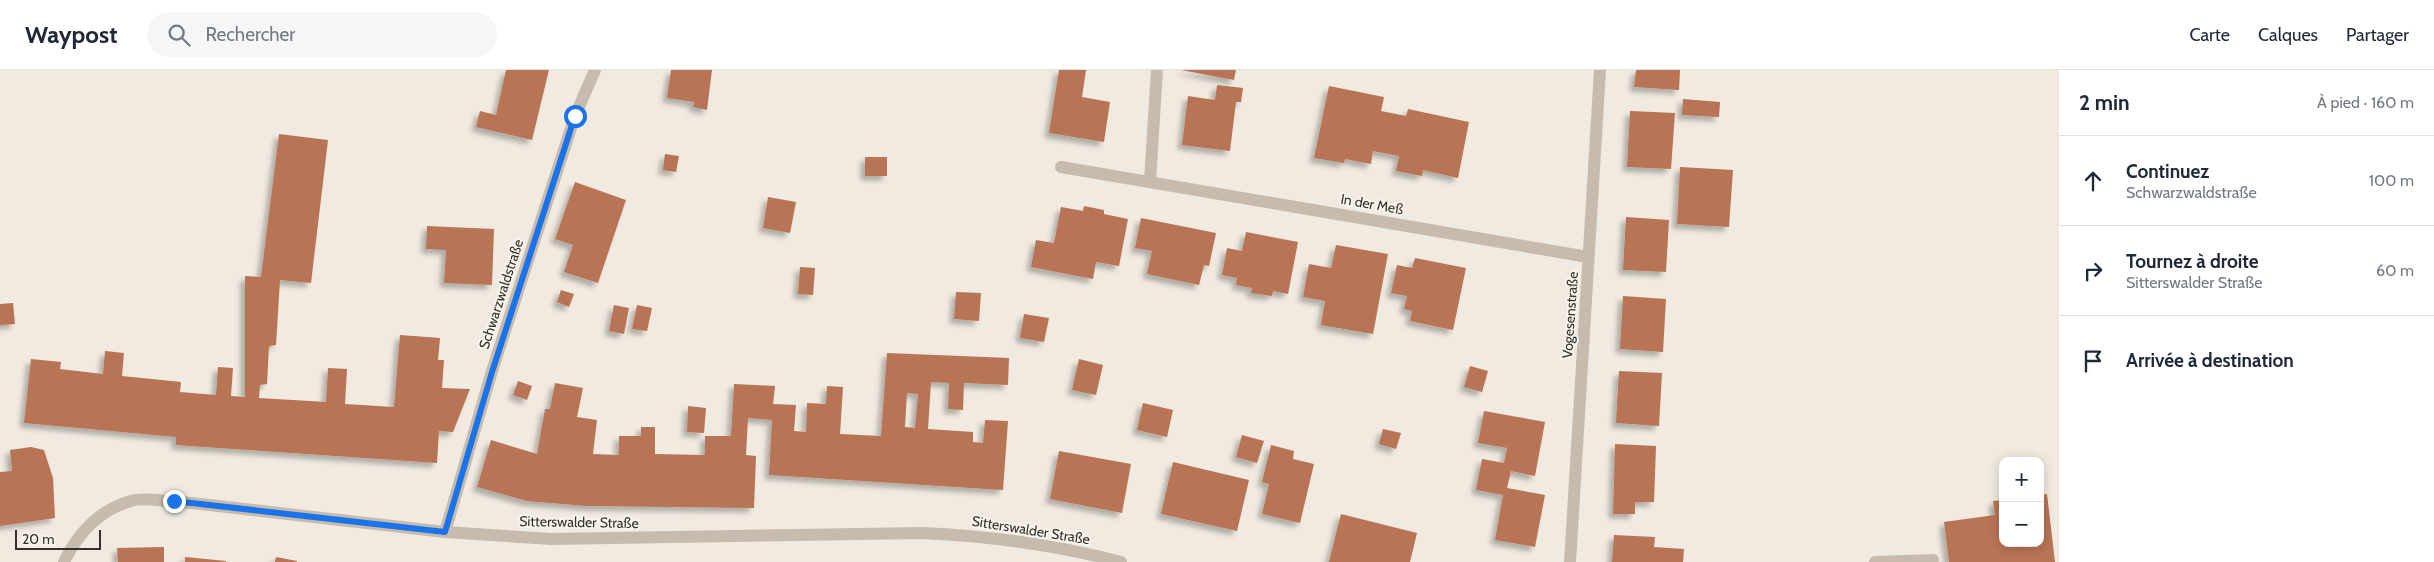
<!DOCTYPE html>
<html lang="fr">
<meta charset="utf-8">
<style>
body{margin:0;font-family:Cabin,sans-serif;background:#f6f6f7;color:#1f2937}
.controls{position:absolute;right:15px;bottom:15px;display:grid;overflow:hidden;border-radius:10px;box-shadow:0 2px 12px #0003}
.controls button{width:45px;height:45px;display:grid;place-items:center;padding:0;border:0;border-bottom:1px solid #e0e1e3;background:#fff;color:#1f2937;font:25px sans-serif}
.scale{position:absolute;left:15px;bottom:12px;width:86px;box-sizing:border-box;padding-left:5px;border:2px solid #372f2b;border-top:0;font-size:14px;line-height:18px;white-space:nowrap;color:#372f2b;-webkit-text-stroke:4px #f8f3ec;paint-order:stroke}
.stop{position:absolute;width:15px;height:15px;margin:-11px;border:4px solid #1a73e8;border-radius:50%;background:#fff}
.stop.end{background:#1a73e8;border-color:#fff;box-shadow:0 1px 5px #0008}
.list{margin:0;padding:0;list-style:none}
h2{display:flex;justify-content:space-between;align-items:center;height:65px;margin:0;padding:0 20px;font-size:21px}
h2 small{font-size:16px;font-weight:400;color:#747a83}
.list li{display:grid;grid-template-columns:32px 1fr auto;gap:15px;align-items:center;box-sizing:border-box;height:90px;padding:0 20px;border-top:1px solid #e0e1e3}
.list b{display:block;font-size:19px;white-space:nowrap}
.list p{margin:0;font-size:16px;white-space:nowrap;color:#747a83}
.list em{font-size:16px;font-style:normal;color:#747a83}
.icon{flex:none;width:28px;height:28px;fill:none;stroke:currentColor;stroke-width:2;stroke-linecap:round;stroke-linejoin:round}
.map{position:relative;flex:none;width:2059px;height:492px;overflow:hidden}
header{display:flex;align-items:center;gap:30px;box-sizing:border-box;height:70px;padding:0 25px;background:#fff;border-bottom:1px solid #e0e1e3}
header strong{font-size:24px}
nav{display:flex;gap:28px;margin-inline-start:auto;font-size:18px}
.search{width:350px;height:45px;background:#f6f6f7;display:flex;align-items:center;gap:12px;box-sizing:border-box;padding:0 18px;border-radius:28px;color:#747a83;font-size:19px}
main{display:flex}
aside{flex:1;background:#fff}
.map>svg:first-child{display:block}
.building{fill:#b87456;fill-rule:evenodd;filter:url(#shadow)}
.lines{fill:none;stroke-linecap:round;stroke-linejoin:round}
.minor{stroke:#c7bbad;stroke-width:12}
.route{stroke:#1a73e8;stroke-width:6}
.labels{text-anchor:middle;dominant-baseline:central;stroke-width:4;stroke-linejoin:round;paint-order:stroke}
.street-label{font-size:14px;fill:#372f2b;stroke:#f8f3ec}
</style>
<header>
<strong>Waypost</strong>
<div class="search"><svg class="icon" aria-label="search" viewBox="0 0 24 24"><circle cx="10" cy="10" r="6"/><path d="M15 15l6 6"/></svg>Rechercher</div>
<nav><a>Carte</a><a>Calques</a><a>Partager</a></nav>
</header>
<main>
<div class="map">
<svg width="2059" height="492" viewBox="0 0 2059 492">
<defs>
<filter id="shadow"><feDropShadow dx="-4.5" dy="4.5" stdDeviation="2.5" flood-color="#0004"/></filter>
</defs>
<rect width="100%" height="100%" fill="#f0eae0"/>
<g class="building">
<polygon points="506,0 549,0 532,70 476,57 480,41 496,45"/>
<polygon points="671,0 712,0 707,40 693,37 694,32 667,28"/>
<polygon points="1059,0 1086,0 1082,27 1110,32 1104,72 1049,63"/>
<polygon points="1181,0 1236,0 1234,10"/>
<polygon points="1636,0 1680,0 1679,20 1634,17"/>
<polygon points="1217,15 1243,18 1241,32 1236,32 1230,81 1182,75 1188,26 1215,30"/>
<polygon points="1329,16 1384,27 1381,41 1406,46 1408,39 1469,52 1458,108 1423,100 1422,106 1396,101 1399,86 1373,81 1371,94 1345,89 1344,93 1314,88"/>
<polygon points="1683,29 1720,32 1719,47 1682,45"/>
<polygon points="1630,41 1675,43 1671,99 1627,97"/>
<polygon points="279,64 328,70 311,213 280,210 276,275 269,276 267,314 260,315 259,328 326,332 328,298 347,299 345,334 394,337 400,265 440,268 438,290 444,290 442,318 470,319 453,362 439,361 437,393 176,375 176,367 24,353 31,289 61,292 60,299 103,304 105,281 124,283 122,306 181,312 180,322 216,325 218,297 233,298 231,326 245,327 245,206 261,207"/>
<polygon points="665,84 679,86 676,102 663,100"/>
<rect x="865" y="87" width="22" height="19"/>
<polygon points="1680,97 1733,100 1729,157 1677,154"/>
<polygon points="575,112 626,130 598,213 564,202 573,175 555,169"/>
<polygon points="768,127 796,132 790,163 763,158"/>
<polygon points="1084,136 1104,140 1104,144 1128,149 1119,196 1096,192 1093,209 1031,197 1036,170 1054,173 1061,137 1083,141"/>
<polygon points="1626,147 1669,150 1666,202 1623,200"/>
<polygon points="1141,148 1216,163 1209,196 1204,195 1199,215 1147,204 1152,181 1135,178"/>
<polygon points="427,156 494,159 492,215 444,213 446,180 426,179"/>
<polygon points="1246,162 1298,172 1288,224 1273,221 1272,226 1251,223 1252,218 1236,215 1237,208 1222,205 1227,178 1242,181"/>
<polygon points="1336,175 1388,184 1373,264 1321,255 1325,231 1303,227 1309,194 1331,198"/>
<polygon points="1415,188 1466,198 1453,260 1410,251 1412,241 1404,239 1407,226 1391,223 1397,195 1412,198"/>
<polygon points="800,197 815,198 813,225 798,224"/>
<polygon points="561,220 574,224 569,237 557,232"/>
<polygon points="956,222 981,223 979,251 954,249"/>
<polygon points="1623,226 1666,229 1663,282 1620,279"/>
<polygon points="13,233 15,254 0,255 0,234"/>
<polygon points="614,235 629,238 624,264 609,261"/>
<polygon points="637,235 652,238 647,261 632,259"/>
<polygon points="1024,244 1049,248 1044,272 1020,268"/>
<path d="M887 283 1009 288 1008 315 964 313 963 340 948 339 949 313 931 312 928 359 973 362V372L983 373 985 350 1008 351 1003 420 769 405 772 350 748 348 746 385 756 386 754 438 587 436 527 431 477 417 491 370 537 384 545 339H550L555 313 583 318 577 347 597 350 593 384 619 385V366H641V357H655V384L705 385V366H731L734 314 775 316 773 334 796 335 794 361 806 362 807 333 826 334 827 316 843 317 840 364 881 366ZM907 323 918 324 915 358 905 357Z"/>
<polygon points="1079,289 1103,295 1096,325 1072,320"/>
<polygon points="1470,296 1488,301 1482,322 1464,317"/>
<polygon points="1619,301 1662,303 1659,356 1616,353"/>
<polygon points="518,311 532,316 527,330 513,325"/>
<polygon points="1143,333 1173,340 1167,367 1137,360"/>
<polygon points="688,336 706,338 704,363 687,362"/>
<polygon points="1484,341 1545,352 1535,406 1511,401 1507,418 1545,425 1535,477 1495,470 1503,425 1476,420 1482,389 1504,393 1507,378 1478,373"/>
<polygon points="1383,359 1401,363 1396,379 1379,374"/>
<polygon points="1242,365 1264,371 1257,393 1236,387"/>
<polygon points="1615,374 1656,376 1654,432 1635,432 1635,444 1613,444"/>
<polygon points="1271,375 1294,381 1293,389 1314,394 1300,453 1262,444 1269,414 1262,412"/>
<polygon points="31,377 44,380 53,408 55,448 0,456 0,402 12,401 10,380"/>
<polygon points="1059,381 1131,394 1122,443 1050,429"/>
<polygon points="1173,392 1249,410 1237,461 1161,444"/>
<polygon points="2047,424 2055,492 1949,492 1944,452 1995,445 1993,431 2003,430 2003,473 2040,473 2040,425"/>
<polygon points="1341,444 1417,463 1410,492 1329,492"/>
<polygon points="1614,465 1655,467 1654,477 1684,479 1683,492 1612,492"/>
<polygon points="164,477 164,492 118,492 117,478"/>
<polygon points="185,487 226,491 226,492 185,492"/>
<polygon points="276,487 297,491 297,492 275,492"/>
</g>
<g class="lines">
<g class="minor">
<polyline points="1061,97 1588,187"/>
<polyline points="1150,111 1157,0"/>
<polyline points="445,462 492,301 575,46 595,0"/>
<path d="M64 492C78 463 99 440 131 431 143 427 161 431 174 431L445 462 551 469 922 463C989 466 1056 475 1121 492"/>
<polyline points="1570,492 1600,0"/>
<polyline points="1875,492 1933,490"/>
</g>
</g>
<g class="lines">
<polyline class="route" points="174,431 445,462 492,302 575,46"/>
</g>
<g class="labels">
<g class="street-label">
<text transform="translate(1372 134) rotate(10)">In der Meß</text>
<text transform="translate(501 224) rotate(-72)">Schwarzwaldstraße</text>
<text transform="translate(1570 245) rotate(-86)">Vogesenstraße</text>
<text transform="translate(579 452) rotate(1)">Sitterswalder Straße</text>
<text transform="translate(1031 460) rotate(9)">Sitterswalder Straße</text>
</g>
</g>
</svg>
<div class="controls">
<button>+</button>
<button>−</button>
</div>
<div class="scale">20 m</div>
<div class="stop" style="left:575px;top:46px"></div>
<div class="stop end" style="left:174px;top:431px"></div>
</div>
<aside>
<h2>2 min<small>À pied · 160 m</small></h2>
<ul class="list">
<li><svg class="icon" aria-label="ahead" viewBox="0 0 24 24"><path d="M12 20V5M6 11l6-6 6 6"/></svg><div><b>Continuez</b><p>Schwarzwaldstraße</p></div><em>100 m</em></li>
<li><svg class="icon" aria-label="right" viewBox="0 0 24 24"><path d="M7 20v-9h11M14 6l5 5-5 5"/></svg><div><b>Tournez à droite</b><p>Sitterswalder Straße</p></div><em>60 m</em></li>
<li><svg class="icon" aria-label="arrive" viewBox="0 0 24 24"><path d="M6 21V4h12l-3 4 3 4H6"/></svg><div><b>Arrivée à destination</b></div></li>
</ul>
</aside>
</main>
